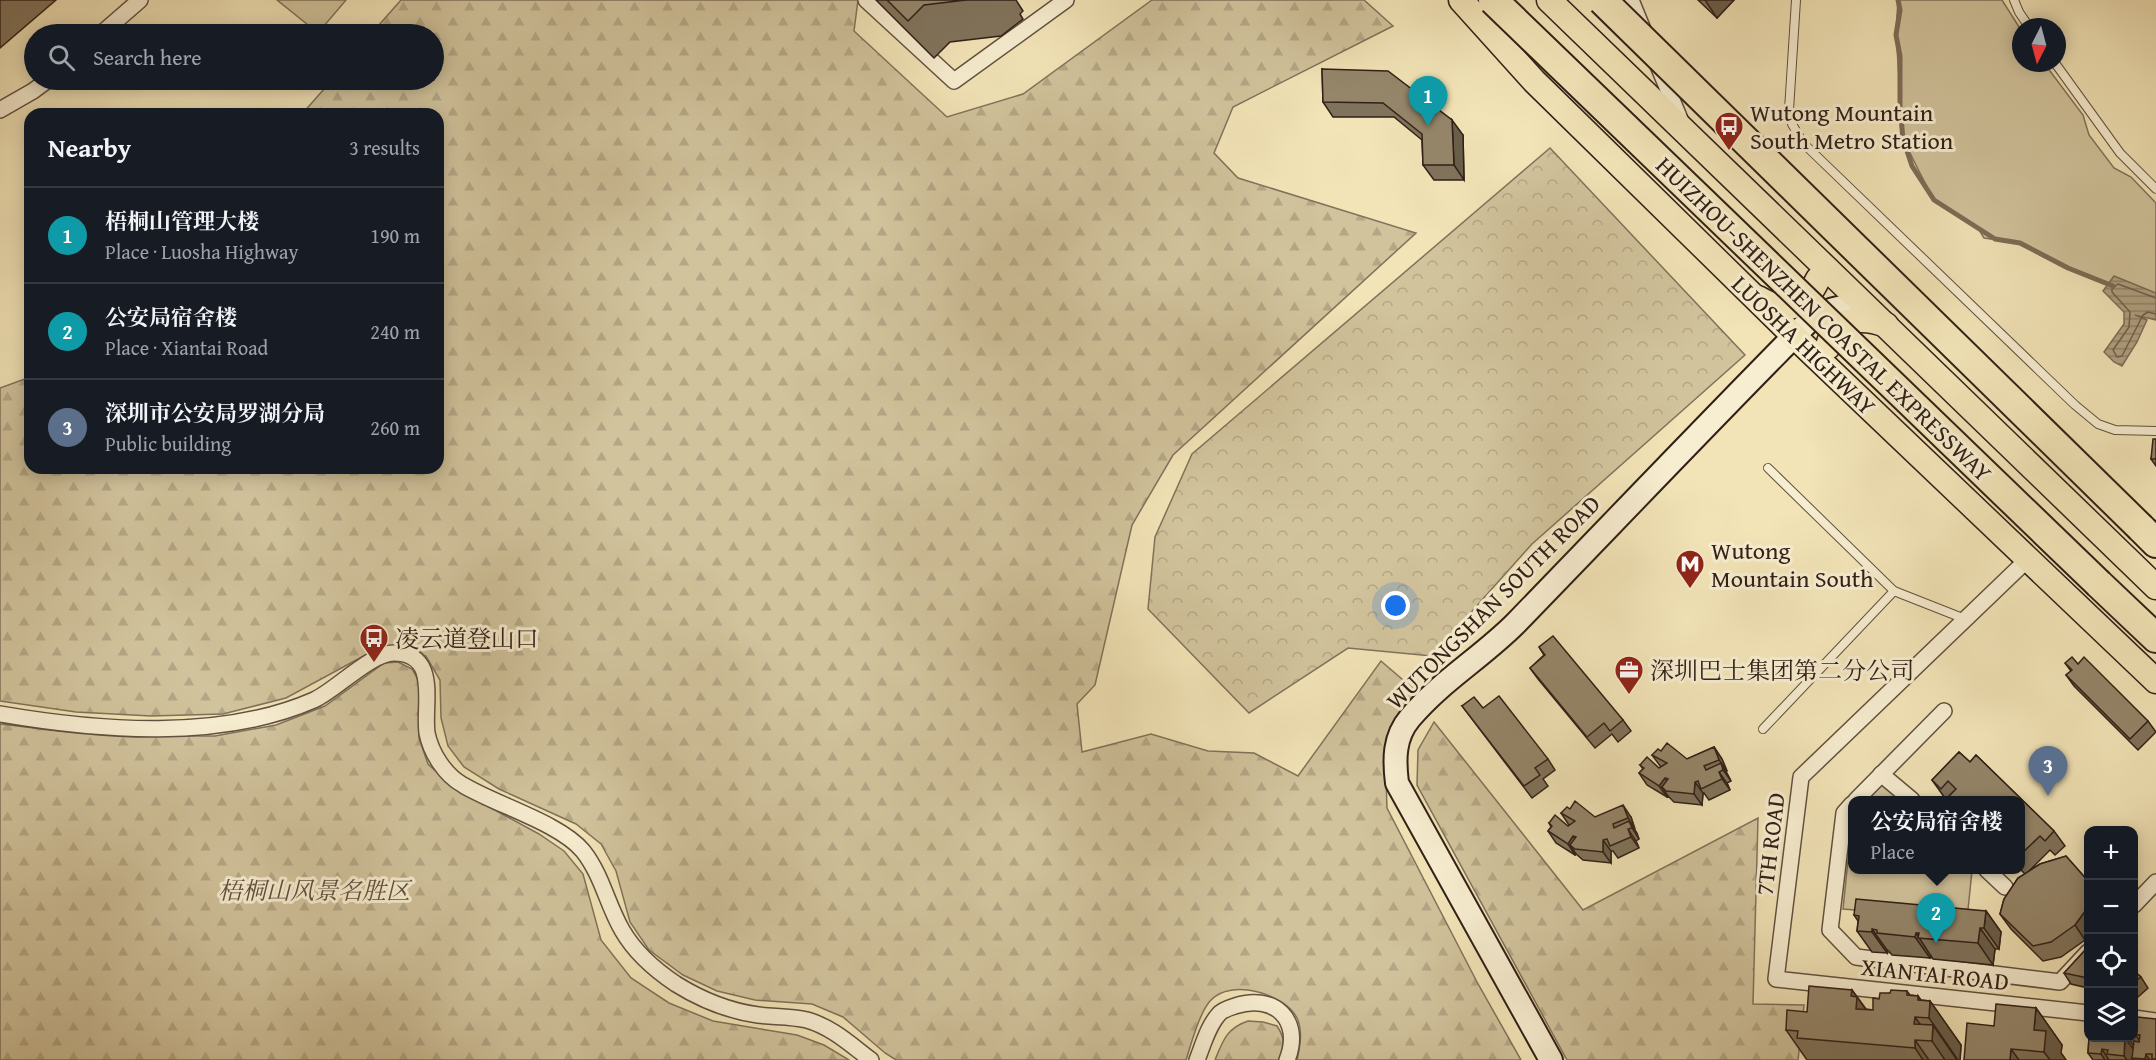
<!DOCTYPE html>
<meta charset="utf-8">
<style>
body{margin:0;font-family:"Gentium Book Plus","Noto Serif SC",serif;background:#242831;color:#f1f3f6}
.controls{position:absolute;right:18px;bottom:18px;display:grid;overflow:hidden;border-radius:12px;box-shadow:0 3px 15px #0003}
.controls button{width:54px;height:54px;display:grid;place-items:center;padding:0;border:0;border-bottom:2px solid #363941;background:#171b24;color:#f1f3f6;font:30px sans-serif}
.compass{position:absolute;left:2012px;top:18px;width:54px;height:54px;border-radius:50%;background:#171b24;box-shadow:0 3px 15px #0003;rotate:186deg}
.you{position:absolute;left:1396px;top:606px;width:21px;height:21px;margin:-15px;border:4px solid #fff;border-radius:50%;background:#1a73e8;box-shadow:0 0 0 9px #1a73e833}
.badge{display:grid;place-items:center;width:39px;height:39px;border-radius:50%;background:#c59692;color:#fff;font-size:20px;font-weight:700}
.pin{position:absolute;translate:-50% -50px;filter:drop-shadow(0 2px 3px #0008)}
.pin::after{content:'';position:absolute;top:32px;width:21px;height:18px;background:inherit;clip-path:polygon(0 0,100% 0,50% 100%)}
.popup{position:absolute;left:1848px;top:796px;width:177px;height:78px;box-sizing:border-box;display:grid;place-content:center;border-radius:12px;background:#171b24;filter:drop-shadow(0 2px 4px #0005);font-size:20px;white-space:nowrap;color:#9ea1a6}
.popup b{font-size:22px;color:#f1f3f6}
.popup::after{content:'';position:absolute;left:50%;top:100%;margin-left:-12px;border:12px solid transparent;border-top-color:#171b24}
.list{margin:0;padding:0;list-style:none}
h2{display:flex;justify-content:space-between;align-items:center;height:78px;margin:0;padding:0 24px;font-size:26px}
h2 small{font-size:20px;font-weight:400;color:#9ea1a6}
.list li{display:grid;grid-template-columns:39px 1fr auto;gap:18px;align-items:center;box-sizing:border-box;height:96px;padding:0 24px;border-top:2px solid #363941}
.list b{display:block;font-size:22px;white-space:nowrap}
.list p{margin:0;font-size:20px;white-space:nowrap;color:#9ea1a6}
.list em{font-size:20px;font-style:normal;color:#9ea1a6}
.icon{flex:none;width:33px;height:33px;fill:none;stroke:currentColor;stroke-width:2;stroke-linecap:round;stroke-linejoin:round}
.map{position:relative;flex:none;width:2156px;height:1060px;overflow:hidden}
.search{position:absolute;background:#171b24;box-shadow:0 3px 15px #0003;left:24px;top:24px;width:420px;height:66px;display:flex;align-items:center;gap:15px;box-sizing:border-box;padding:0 21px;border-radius:33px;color:#9ea1a6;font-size:22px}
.panel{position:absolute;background:#171b24;box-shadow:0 3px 15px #0003;left:24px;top:108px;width:420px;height:366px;border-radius:18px}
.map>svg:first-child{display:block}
.grass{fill:#d1c39c;stroke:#81725a;stroke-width:1.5}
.forest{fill:url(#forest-firs);stroke:#81725a;stroke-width:1.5}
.park{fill:url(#park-crowns);stroke:#81725a;stroke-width:1.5}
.water{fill:url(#water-rules);stroke:#7d6d57;stroke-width:1.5}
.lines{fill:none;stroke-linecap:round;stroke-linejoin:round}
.shore{stroke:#70604c;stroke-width:1.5}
.stream{stroke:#7d6d57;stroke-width:5}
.lane-casing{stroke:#61513f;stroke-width:10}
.street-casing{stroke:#61513f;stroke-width:18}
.secondary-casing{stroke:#312017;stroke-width:26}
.primary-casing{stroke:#312017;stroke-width:27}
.highway-casing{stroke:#312017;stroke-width:32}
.lane{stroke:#f7edd0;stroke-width:8}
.street{stroke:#f7edd0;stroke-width:15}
.secondary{stroke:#f7edd0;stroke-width:22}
.primary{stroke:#f2e4b7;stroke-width:24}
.highway{stroke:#f2e4b7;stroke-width:28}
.highway-bridge-casing{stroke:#312017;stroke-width:32;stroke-linecap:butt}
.highway-bridge{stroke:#f2e4b7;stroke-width:28}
.wall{fill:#80735b;stroke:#312017;stroke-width:1.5}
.shaded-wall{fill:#685e4a;stroke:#312017;stroke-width:1.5}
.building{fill:#95866a;stroke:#312017;stroke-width:1.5}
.labels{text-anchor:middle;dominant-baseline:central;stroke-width:6;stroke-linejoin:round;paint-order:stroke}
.poi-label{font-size:24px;fill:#312017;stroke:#f7edd0;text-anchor:start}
.street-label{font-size:24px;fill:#312017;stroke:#f7edd0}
.park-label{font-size:24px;font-style:italic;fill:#61513f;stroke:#f7edd0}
</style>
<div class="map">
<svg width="2156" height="1060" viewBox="0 0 2156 1060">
<defs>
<pattern id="forest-firs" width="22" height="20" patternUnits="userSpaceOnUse" patternTransform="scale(1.5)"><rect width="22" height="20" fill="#d1c39c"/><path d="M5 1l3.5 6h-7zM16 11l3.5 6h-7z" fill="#b4a786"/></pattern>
<pattern id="park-crowns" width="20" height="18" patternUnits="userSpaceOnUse" patternTransform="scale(1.5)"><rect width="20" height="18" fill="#d1c39c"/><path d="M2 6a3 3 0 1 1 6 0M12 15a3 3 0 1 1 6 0" fill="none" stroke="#b4a786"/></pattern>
<pattern id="water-rules" width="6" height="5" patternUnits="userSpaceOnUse" patternTransform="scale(1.5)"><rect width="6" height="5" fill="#b0a181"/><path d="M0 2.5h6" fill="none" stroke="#908369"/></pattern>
</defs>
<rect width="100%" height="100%" fill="#f2e4b7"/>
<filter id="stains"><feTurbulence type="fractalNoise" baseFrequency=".00333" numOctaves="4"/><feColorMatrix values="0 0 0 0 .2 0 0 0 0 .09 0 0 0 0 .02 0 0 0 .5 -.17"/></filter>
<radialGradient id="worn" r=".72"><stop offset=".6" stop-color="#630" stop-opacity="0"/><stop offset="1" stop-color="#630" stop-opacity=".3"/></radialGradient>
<g class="grass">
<polygon points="277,0 346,0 318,33"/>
<polygon points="1898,0 2002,0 2021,30 2021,63 2044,63 2083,115 2089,135 2114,168 2131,177 2156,203 2156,293 2110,285 2068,268 2020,243 1984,238 1978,228 1932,197 1903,139 1896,33"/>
<polygon points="1878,784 1888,786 1903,800 1861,800"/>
<polygon points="1852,821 1852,870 1972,871 1967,919 1843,909"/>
</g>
<g class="forest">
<path d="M401 0H858L854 31 947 117 1023 94 1152 0H1364L1393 26 1233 107 1214 153 1238 178 1416 233 1173 455 1132 525 1095 685 1077 704 1082 752 1151 734 1208 751 1254 753 1298 776 1381 661 1417 692 1422 715 1386 777 1387 808 1477 982 1521 1060H1297C1300 1047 1303 1031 1297 1018 1285 994 1231 978 1211 1000 1200 1011 1191 1044 1186 1060H896L885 1053 843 1017 812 1004 755 1000 717 991 683 975 649 950 630 922 616 871 601 844 576 824 499 789 464 767 448 746 441 718 440 680 426 656 397 646 371 652 286 698 223 714 151 716 76 712 0 701V388L30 377V468H438V114H302L332 80H434V34H371Z"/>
<polygon points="398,662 412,669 420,683 419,738 428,764 454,788 539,834 564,851 583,874 601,940 631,978 669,1003 713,1021 797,1035 824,1045 849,1060 0,1060 0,724 61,731 152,736 215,736 276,725 325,706 384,663"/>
<polygon points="1434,722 1583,910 1758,818 1753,1004 1804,1005 1798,1060 1567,1060 1417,785 1418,750"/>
<path d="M1248 1021 1263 1022 1277 1026C1285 1038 1285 1046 1281 1060H1215C1223 1040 1227 1028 1248 1021Z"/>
</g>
<polygon class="park" points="1550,148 1745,355 1532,544 1432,656 1348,648 1249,713 1148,609 1155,537 1192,454"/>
<polygon class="water" points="2114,276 2156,293 2156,320 2135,315 2147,320 2137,342 2122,366 2114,362 2104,352 2124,324 2124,312 2103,291"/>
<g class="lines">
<polyline class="shore" points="2156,298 2118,284 2112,289 2112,292 2130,312 2129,327 2113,350 2117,357 2122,356 2143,315 2148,312 2156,314"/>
<polyline class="stream" points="1898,0 1900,10 1896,35 1900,56 1900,107 1903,139 1912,166 1934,200 1995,239 2020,243 2068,268 2113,286"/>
<g class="lane-casing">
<g id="lane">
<polyline points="1796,0 1789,110 1792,124 1803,143 2075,405 2098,424 2115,430 2156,431"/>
<polyline points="2014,0 2019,12 2029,27"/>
<polyline points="2055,63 2120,153 2156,189"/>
<polyline points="1768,468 1894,591 1965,619"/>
<polyline points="1763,729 1894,591"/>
</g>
</g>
<g class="street-casing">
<g id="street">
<polyline points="866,0 954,81 1066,0"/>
<polyline points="1631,0 1644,32"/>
<polyline points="101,34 140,0"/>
<polyline points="1657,63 1682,124"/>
<polyline points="0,110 33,91 48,80"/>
<polyline points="2028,559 1801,777 1776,979 2088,1013"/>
<path d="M0 714C99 731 220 741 314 700 336 690 371 653 394 653 440 653 423 705 427 733 431 753 445 775 463 785 496 805 560 823 583 851 602 875 607 904 622 930 634 951 655 970 676 984 700 999 729 1011 758 1015 774 1017 790 1016 807 1020 832 1027 851 1045 871 1060"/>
<polyline points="1881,774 1912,800"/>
<polyline points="1856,800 1944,711"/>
<polyline points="1852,804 1844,813 1830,930 1856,957 2060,982 2088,952"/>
<polyline points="1987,870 2005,887"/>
<polyline points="2134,905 2156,882"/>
<polyline points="2134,1018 2156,1021"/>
<path d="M1197 1060C1203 1045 1208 1026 1219 1014 1222 1010 1229 1008 1235 1006 1274 993 1303 1020 1287 1060"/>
</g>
</g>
<g class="secondary-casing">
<path id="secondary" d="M1551 1060 1397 783C1394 759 1394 737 1410 718 1440 682 1482 657 1515 624 1612 524 1708 423 1807 323 1831 306 1845 303 1873 313"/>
</g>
<g class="primary-casing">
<g id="primary">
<polyline points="1461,0 1534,81 1794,336 2156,681"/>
<polyline points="1549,0 2156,587"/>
<path d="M1758 298C1787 315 1804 309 1818 279"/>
<path d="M1828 347C1833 317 1863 316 1886 325"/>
</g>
</g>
<g class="highway-casing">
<g id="highway">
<polyline points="2141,528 2156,543"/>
<polyline points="2099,584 2156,638"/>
</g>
</g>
<use href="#lane" class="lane"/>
<use href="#street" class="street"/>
<use href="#secondary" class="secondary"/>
<use href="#primary" class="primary"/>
<use href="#highway" class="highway"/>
<g class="highway-bridge-casing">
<g id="highway-bridge">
<polyline points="1493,0 2099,584"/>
<polyline points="1602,0 2141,528"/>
</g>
</g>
<use href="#highway-bridge" class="highway-bridge"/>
</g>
<g class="wall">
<polygon points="0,0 56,0 0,48"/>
<polygon points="876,0 1016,0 1023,11 1020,14 1023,19 1001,36 950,42 934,58"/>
<polygon points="1698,0 1734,0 1717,18"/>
<polygon points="1322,69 1463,135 1464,180 1434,180 1423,165 1422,140 1394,117 1333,117 1323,102"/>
<polygon points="2156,439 2156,466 2151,459"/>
<polygon points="1539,647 1623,720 1631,731 1618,742 1612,734 1595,748 1538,679 1530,668 1544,655"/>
<polygon points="2065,663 2148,721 2156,732 2138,750 2074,686 2066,675 2071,671"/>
<polygon points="1462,706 1483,708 1548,759 1555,770 1543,779 1548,786 1532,798"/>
<polygon points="1714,747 1722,759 1727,771 1726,772 1731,781 1727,783 1730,790 1709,800 1704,793 1703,793 1702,805 1674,802 1668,796 1667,797 1647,785 1639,773 1643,769 1640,765 1659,768 1661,767 1652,755 1661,751 1687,759"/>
<polygon points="1959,752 1970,762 1976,755 2054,831 2065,846 2055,855 2050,850 2029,871 2040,864 2066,856 2088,881 2088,935 2085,940 2061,957 2043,961 2011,929 2000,914 2004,899 2018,878 2025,874 2020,869 2020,801 1947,801 1932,780"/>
<polygon points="1570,809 1595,817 1631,817 1635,830 1639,839 1636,841 1639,848 1618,858 1613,851 1611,851 1611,863 1583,860 1576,854 1575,855 1556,843 1548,831 1551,827 1549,823 1568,826 1569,825 1561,813"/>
<polygon points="1986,911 2001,932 1999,949 1995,949 1993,965 1933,959 1931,956 1930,958 1892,955 1889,951 1887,950 1887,953 1872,952 1857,931 1858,921 1854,915"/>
<polygon points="2088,947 2088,988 2071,984 2064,973"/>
<polygon points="2133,970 2141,977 2148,988 2138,997 2133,996"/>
<polygon points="1852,990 1866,1009 1873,1010 1879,999 1890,993 1907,991 1910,995 1918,996 1921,1000 1930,1001 1961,1045 1960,1060 1807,1060 1786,1030 1807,1012"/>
<polygon points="2036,1008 2062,1045 2061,1053 2066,1060 1964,1060 1994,1026"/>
<polygon points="2156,1019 2156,1060 2093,1060 2088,1053 2089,1038 2133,1038 2136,1029"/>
</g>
<g class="shaded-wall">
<polygon points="1705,0 1734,0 1717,18"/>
<polygon points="1452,120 1463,135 1464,180 1454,165"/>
<polygon points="1714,747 1722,759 1727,771 1719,760"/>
<polygon points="1721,763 1728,775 1731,781 1723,770"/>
<polygon points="1719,772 1727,783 1730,790 1722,779"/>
<polygon points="1665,778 1672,789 1662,787 1668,796 1667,797 1659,786"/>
<polygon points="1695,782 1703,793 1702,805 1694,794"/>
<polygon points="1623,805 1631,817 1635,829 1628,818"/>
<polygon points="1629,821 1637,833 1639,839 1632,828"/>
<polygon points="1628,829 1636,841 1639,848 1631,837"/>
<polygon points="1573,836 1581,847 1570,845 1576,854 1575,855 1568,844"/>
<polygon points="1603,840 1611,851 1611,863 1603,852"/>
<polygon points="2088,907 2088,935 2085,940 2075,925"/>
<polygon points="1986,911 2001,932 1999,949 1984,928"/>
<polygon points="1980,928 1995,949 1993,965 1978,943"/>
<polygon points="1872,929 1887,950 1887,953 1872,932"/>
<polygon points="1916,933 1931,956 1930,958 1915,937"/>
<polygon points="1852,990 1857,997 1888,1041 1856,1009 1851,996"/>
<polygon points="1918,996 1929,1012 1930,1001 1961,1045 1960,1060 1958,1060 1929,1018 1918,1000"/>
<polygon points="2036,1008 2062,1045 2061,1053 2066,1060 2050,1060 2044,1052 2034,1030"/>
<polygon points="1915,1017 1932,1041 1933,1025 1957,1060 1945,1060 1932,1041 1914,1024"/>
<polygon points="2133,1025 2147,1045 2140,1035 2135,1034 2147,1051 2146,1055 2150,1060 2143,1059 2128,1038 2133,1038"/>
<polygon points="2125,1038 2140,1058 2132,1058 2134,1060 2127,1060 2124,1056"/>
<polygon points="1915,1040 1929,1060 1923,1060 1915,1048"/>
<polygon points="2011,1049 2019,1060 2010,1060"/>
<polygon points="2102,1049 2109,1060 2105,1060 2101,1054"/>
</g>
<g class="building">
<polygon points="887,0 966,0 924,5 908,21"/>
<polygon points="1322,69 1388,71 1452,120 1454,165 1423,165 1422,134 1383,103 1323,102"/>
<polygon points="2153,439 2156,439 2156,459 2151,459"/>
<polygon points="1553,636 1623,720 1610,731 1604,723 1587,737 1530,668 1545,655 1539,647"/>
<polygon points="2072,657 2078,664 2084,657 2148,721 2130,739 2066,675 2072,670 2065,663"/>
<polygon points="1499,696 1548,759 1535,768 1540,775 1524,786 1462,706 1474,697 1483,708"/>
<polygon points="1667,743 1687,759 1714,747 1719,760 1704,766 1706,770 1721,763 1723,770 1719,772 1722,779 1701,789 1698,781 1695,782 1694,794 1666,791 1662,787 1668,779 1665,778 1659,786 1639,773 1644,768 1640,765 1647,757 1659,768 1667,763 1652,755 1658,749 1661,751"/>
<polygon points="1959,752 1970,762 1976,755 2054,831 2045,841 2040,836 2020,855 2020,801 1947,801 1946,799 1956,789 1948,781 1941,789 1932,780"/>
<polygon points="1575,801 1595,817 1623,805 1628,818 1613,824 1614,828 1629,821 1632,828 1628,829 1631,837 1610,846 1607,839 1603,840 1603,852 1575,849 1570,845 1576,837 1573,836 1568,844 1548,831 1552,826 1549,823 1555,815 1568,826 1575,821 1561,813 1567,807 1570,809"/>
<polygon points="2066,856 2088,881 2088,907 2075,925 2051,942 2033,946 2000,914 2004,899 2018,878 2040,864"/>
<polygon points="1856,899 1986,911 1984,928 1980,928 1978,943 1918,938 1919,933 1916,933 1915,937 1877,933 1877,930 1872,929 1872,932 1857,931 1859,916 1854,915"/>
<polygon points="2088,947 2088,978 2064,973"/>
<polygon points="2133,970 2141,977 2133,983"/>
<polygon points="1809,986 1852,990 1851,996 1857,997 1856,1009 1873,1010 1873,998 1879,999 1880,993 1890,993 1891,990 1907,991 1907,995 1918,996 1918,1000 1930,1001 1929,1018 1915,1017 1914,1024 1933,1025 1932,1041 1915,1040 1915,1048 1797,1038 1798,1031 1786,1030 1787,1010 1807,1012"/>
<polygon points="1996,1004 2036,1008 2034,1030 2046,1031 2044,1052 2011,1049 2010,1060 1964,1060 1967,1023 1994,1026"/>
<polygon points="2137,1017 2156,1019 2156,1059 2152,1059 2152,1054 2146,1054 2145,1059 2132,1058 2134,1041 2139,1042 2140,1035 2135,1034"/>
<polygon points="2089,1038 2125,1038 2124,1056 2107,1054 2108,1050 2102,1049 2101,1054 2088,1053"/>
</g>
<defs>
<g id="bus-pin" transform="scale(1.5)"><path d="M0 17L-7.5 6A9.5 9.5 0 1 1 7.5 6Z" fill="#8f2418" stroke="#f7edd0"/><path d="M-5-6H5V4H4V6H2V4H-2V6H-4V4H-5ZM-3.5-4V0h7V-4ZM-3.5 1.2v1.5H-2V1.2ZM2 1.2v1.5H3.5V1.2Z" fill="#fff"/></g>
<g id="metro-pin" transform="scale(1.5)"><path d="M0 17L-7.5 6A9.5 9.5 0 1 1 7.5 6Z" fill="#8f2418" stroke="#f7edd0"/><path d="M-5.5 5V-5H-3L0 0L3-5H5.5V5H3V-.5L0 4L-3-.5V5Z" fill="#fff"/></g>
<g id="office-pin" transform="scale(1.5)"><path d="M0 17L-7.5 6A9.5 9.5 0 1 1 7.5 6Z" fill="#8f2418" stroke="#f7edd0"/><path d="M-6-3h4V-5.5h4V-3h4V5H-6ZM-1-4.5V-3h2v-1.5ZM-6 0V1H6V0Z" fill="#fff"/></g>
</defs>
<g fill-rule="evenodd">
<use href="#bus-pin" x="1729" y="126"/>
<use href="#metro-pin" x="1690" y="564"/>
<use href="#bus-pin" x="374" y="638"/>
<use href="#office-pin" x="1629" y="670"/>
</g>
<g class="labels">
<g class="poi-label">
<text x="1750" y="112">Wutong Mountain<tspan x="1750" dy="28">South Metro Station</tspan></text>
<text x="1711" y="550">Wutong<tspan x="1711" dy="28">Mountain South</tspan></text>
<text x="395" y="638">凌云道登山口</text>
<text x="1650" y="670">深圳巴士集团第二分公司</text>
</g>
<g class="street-label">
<text transform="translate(1824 319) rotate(44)">HUIZHOU-SHENZHEN COASTAL EXPRESSWAY</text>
<text transform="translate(1804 345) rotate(44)">LUOSHA HIGHWAY</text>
<text transform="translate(1493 602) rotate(-45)">WUTONGSHAN SOUTH ROAD</text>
<text transform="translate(1770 844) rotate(-83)">7TH ROAD</text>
<text transform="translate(1935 974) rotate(6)">XIANTAI ROAD</text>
</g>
<g class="park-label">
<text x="314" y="890">梧桐山风景名胜区</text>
</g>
</g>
<rect width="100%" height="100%" filter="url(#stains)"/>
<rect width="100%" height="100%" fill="url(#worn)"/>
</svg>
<div class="controls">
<button>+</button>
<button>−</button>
<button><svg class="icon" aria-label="locate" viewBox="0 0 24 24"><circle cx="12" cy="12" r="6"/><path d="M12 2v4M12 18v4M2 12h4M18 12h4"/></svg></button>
<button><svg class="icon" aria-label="layers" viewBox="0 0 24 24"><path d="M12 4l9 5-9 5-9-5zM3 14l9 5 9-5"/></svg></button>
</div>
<svg class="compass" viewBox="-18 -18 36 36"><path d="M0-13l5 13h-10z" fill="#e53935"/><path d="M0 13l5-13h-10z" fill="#9ea1a6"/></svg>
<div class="you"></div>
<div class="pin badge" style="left:1428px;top:126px;background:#0f9aa8">1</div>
<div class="pin badge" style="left:1936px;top:943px;background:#0f9aa8">2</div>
<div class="popup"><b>公安局宿舍楼</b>Place</div>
<div class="pin badge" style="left:2048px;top:796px;background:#5c6f8a">3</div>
<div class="search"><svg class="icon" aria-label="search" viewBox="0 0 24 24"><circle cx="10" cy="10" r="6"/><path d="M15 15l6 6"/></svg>Search here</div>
<section class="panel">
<h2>Nearby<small>3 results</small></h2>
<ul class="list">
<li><span class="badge" style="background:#0f9aa8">1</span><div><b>梧桐山管理大楼</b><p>Place · Luosha Highway</p></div><em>190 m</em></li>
<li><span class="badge" style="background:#0f9aa8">2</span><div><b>公安局宿舍楼</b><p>Place · Xiantai Road</p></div><em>240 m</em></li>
<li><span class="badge" style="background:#5c6f8a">3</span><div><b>深圳市公安局罗湖分局</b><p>Public building</p></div><em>260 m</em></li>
</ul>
</section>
</div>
